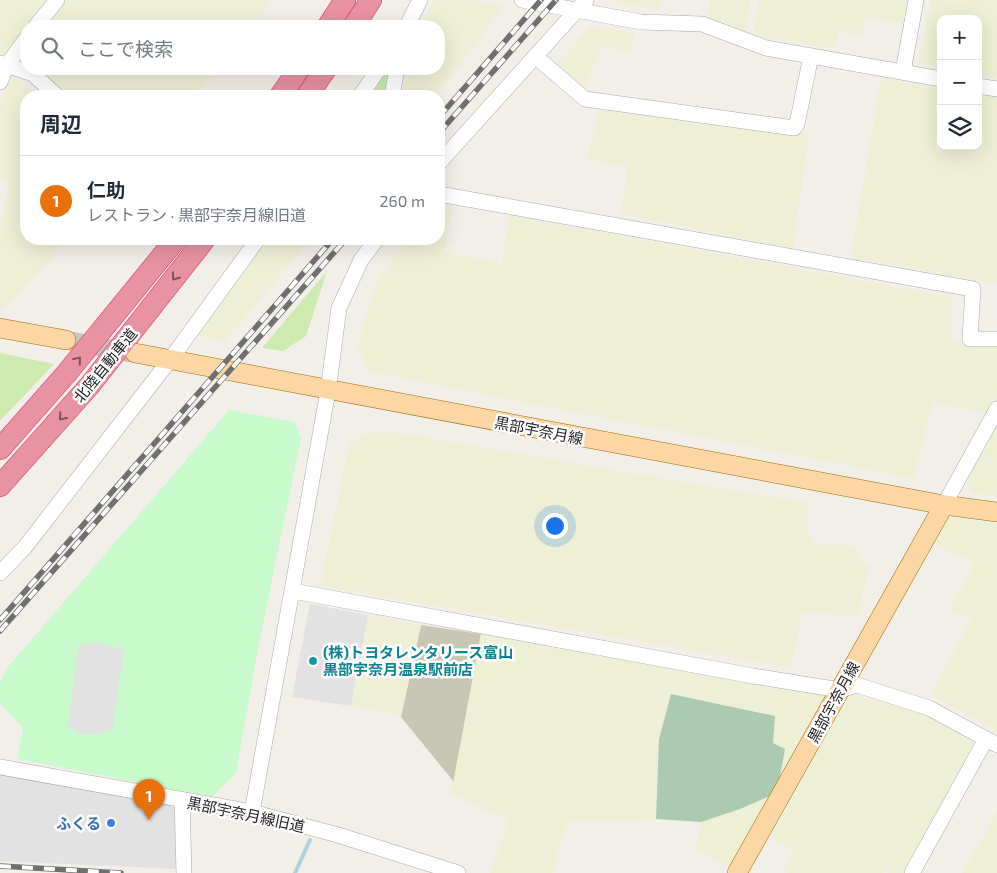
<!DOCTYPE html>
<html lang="ja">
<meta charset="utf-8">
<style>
body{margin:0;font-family:"Exo 2","Noto Sans JP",sans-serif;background:#f6f6f7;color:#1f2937}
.controls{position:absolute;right:15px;top:15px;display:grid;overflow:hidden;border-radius:10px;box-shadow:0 5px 20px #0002}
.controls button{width:45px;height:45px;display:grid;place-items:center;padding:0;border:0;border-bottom:1px solid #e0e1e3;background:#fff;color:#1f2937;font:25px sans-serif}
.you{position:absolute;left:554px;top:525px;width:18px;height:18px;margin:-12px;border:4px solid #fff;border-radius:50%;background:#1a73e8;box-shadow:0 0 0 8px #1a73e833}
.badge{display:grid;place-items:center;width:32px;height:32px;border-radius:50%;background:#d93025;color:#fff;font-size:16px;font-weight:700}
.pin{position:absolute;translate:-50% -41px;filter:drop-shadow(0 1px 2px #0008)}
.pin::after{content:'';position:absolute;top:26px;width:18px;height:15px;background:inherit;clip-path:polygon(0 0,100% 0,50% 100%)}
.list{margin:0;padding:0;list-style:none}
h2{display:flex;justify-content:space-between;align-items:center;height:65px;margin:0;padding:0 20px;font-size:21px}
h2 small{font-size:16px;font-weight:400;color:#747a83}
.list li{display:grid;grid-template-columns:32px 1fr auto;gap:15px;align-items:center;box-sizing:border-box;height:90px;padding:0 20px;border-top:1px solid #e0e1e3}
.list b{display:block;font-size:19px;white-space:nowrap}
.list p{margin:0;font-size:16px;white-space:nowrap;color:#747a83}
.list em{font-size:16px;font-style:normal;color:#747a83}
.icon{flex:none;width:28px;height:28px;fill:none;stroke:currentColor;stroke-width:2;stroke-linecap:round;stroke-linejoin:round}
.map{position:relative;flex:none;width:997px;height:873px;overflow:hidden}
.search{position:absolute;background:#fff;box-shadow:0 5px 20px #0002;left:20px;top:20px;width:425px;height:55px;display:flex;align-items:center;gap:12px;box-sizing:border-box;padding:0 18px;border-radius:20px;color:#747a83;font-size:19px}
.panel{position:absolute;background:#fff;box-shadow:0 5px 20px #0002;left:20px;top:90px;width:425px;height:155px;border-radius:20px}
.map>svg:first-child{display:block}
.construction{fill:#c7c7b4}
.farmland{fill:#eef0d5}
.grass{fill:#cdebb0}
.cemetery{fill:#aacbaf}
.park{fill:#c8facc}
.parking{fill:#e2e2e2}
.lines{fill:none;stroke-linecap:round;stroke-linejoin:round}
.stream{stroke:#aad3df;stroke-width:4}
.major-tunnel{stroke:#c8c6c1;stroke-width:19;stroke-dasharray:19 9;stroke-linecap:butt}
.minor-casing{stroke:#a9a9a9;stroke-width:16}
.major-casing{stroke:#a06b00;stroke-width:20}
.highway-casing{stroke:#dc2a67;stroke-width:22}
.minor{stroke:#fff;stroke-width:15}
.major{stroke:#fcd6a4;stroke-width:19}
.highway{stroke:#e892a2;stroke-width:21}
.rail-casing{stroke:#707070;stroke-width:5.5}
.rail{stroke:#fff;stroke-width:4;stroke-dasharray:11;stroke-linecap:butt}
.oneway{stroke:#7b545c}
.culture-dot{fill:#0f9aa8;stroke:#fff;stroke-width:2}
.shop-dot{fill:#3f7fe0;stroke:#fff;stroke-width:2}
.labels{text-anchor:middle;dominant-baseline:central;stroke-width:5;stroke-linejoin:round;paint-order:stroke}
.street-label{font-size:15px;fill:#222;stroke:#fff}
.culture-label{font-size:15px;font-weight:bold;fill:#0d838f;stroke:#fff;text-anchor:start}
.shop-label{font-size:15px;font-weight:bold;fill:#366cbe;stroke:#fff;text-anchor:end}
</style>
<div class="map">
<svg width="997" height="873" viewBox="0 0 997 873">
<rect width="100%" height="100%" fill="#f2efe9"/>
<polygon class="construction" points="421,625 481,634 454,782 401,717"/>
<g class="farmland">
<polygon points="0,0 49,0 4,55 0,54"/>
<polygon points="65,0 272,0 252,26 45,26"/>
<polygon points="433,0 473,0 505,6 436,96 404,96 408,69 439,69 439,26 419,26"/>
<polygon points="610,0 661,0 660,11 609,1"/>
<polygon points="710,0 751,0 745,34 707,20"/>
<polygon points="759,0 907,0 903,25 866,17 861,37 839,31 834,49 753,36"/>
<polygon points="931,0 997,0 997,78 978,74 978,19 941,19 941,68 918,63"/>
<polygon points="590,27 635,33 630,52 601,46 586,88 557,64"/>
<polygon points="39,69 218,69 196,96 69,96"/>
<polygon points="11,76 37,96 26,96 26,239 69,239 2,311 0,311 0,225 10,182 0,178 0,104"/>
<polygon points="881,78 941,88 941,146 978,146 978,94 997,97 997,281 990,283 851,257"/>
<polygon points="614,108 809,134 793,249 621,214 627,167 587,159 598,111"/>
<polygon points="439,203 453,205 444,252 502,264 509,215 952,297 951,341 997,343 997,398 988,414 933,403 914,479 370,372 357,346 376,284 408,239 439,239"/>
<polygon points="267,239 312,239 225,341 194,335"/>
<polygon points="997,426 997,496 971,494 966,482"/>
<polygon points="383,430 808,503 807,533 814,543 855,546 862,563 869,566 858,618 803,611 791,668 320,586 349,444 362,435"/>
<polygon points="948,517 997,523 997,731 931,695 971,619 950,609 975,563 933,544"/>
<polygon points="368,615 421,625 401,716 351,706"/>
<polygon points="481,634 677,669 830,695 777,793 733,870 696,849 701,822 740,809 777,793 785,749 773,743 775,716 671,694 659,739 656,819 567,822 553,873 490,873 508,821 451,794"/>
<polygon points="849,694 918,712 974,743 905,873 890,873 883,870 882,873 789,873 782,870 794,852 771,838"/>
<polygon points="997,811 997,873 962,873"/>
</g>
<g class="grass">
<polygon points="386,69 389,69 384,96 368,96"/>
<polygon points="327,271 306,336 283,351 262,348"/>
<polygon points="0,353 54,364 0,421"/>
</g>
<polygon class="cemetery" points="671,694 775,716 773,743 785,749 777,793 740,809 701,822 656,819 659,739"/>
<polygon class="park" points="229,410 295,422 301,438 257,654 236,773 212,797 17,759 23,728 0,703 0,682 7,668"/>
<g class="parking">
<polygon points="310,604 368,615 351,706 292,697"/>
<polygon points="95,642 124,650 112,730 97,734 81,734 68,726 78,646"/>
<polygon points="0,772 175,805 177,869 0,861"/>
</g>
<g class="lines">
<polyline class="stream" points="295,873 310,840"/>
<polyline class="major-tunnel" points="66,340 131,353"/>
<g class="minor-casing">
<g id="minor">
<polyline points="522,0 641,22 702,24 766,48 941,79"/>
<polyline points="36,26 57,0"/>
<polyline points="407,26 420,0"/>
<polyline points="535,56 585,99 794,128 797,124 811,56"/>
<polyline points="0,63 33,74 57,96"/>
<polyline points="903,72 916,0"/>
<polyline points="0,82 7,65 26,39"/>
<polyline points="978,86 997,89"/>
<polyline points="360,96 379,69"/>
<polyline points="392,96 397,69"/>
<polyline points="439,163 586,0"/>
<polyline points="439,194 973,289 970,339 997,339"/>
<polyline points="944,505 997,409"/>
<polyline points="0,573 25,547 170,360 258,239"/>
<polyline points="293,591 753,676 840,690 857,685 929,708 997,745"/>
<polyline points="0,767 252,812 338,835 458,873"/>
<polyline points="182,800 184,873"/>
<polyline points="252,812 328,391 339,308 361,260 377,239"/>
<polyline points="912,873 986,739"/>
</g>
</g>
<g class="major-casing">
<g id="major">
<polyline points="0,328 66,340"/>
<polyline points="135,353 944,505 997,512"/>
<polyline points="737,873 944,505"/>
</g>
</g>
<g class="highway-casing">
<g id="highway">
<polyline points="328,26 345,0"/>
<polyline points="354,26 371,0"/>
<polyline points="280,96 299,69"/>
<polyline points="307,96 326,69"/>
<polyline points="0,449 66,374 176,239"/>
<polyline points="0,486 90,385 205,239"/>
</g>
</g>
<use href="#minor" class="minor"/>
<use href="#major" class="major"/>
<use href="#highway" class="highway"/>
<g class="rail-casing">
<g id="rail">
<polyline points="439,117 541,0"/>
<polyline points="439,133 556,0"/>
<polyline points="0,620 333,239"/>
<polyline points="0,631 346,239"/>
<polyline points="0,866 121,873"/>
</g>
</g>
<use href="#rail" class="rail"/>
</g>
<defs><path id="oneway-chevron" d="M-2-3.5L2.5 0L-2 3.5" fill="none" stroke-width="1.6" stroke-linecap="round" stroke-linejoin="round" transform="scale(1.25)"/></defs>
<g class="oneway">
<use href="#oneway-chevron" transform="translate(175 277) rotate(127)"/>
<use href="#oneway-chevron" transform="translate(78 360) rotate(-50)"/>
<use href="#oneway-chevron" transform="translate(62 417) rotate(131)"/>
</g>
<circle class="culture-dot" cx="313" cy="661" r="5"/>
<circle class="shop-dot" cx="111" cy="823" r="5"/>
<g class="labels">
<g class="street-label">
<text transform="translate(105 365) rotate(-51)">北陸自動車道</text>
<text transform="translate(539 430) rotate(11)">黒部宇奈月線</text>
<text transform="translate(833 702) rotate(-61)">黒部宇奈月線</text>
<text transform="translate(246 814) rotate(12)">黒部宇奈月線旧道</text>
</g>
<g class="culture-label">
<text x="323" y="652">(株)トヨタレンタリース富山<tspan x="323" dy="17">黒部宇奈月温泉駅前店</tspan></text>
</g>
<g class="shop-label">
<text x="101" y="823">ふくる</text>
</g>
</g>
</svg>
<div class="controls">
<button>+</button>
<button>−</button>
<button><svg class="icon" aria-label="layers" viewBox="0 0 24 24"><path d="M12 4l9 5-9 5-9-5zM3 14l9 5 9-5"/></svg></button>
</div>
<div class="you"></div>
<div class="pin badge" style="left:149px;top:820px;background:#e8710a">1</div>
<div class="search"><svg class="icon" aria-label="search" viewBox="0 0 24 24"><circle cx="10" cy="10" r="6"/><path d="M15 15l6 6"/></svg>ここで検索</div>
<section class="panel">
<h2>周辺<small></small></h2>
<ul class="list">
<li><span class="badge" style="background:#e8710a">1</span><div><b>仁助</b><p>レストラン · 黒部宇奈月線旧道</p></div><em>260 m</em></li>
</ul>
</section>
</div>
